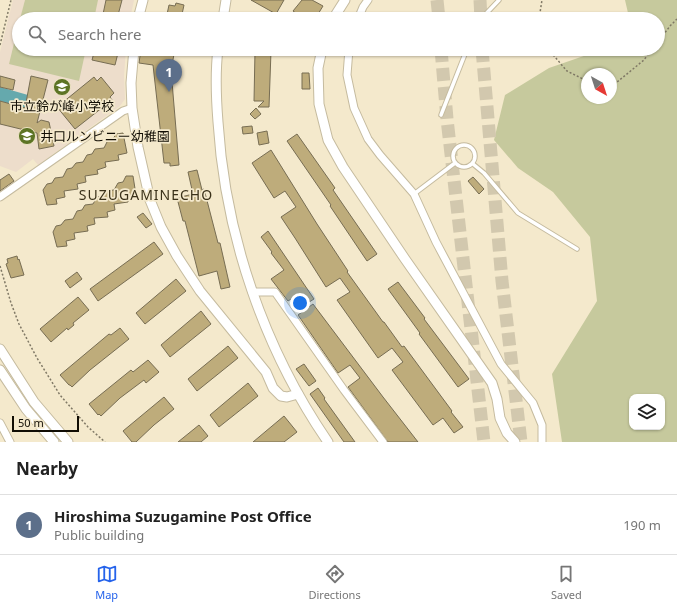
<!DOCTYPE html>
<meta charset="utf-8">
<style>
body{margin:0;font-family:"Noto Sans","Noto Sans JP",sans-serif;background:#f6f6f6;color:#222}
.controls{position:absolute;right:12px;bottom:12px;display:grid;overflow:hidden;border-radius:8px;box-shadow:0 1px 3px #0004}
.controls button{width:36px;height:36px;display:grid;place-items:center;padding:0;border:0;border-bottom:1px solid #e0e0e0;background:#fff;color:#222;font:20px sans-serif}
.compass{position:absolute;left:581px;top:68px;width:36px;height:36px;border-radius:50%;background:#fff;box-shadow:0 1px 3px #0004;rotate:141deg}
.scale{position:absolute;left:12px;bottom:10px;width:67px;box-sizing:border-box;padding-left:4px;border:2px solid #110d04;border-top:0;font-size:11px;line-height:14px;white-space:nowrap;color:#110d04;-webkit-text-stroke:3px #f4e9cc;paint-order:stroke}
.you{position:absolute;left:300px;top:303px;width:14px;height:14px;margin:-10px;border:3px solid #fff;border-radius:50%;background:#1a73e8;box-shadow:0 0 0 6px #1a73e833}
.badge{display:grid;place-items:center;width:26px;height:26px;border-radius:50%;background:#2563eb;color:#fff;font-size:13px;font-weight:700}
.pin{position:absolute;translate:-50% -33px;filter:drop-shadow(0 1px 2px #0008)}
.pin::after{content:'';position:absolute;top:21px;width:14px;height:12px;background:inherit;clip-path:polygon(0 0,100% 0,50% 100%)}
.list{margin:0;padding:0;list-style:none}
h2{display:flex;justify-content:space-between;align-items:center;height:52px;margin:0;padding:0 16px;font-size:17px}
h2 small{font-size:13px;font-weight:400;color:#767676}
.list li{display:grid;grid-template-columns:26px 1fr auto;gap:12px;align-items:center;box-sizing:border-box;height:60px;padding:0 16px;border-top:1px solid #e0e0e0}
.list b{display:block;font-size:15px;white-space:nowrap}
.list p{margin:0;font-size:13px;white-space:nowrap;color:#767676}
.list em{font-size:13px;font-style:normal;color:#767676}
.icon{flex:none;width:22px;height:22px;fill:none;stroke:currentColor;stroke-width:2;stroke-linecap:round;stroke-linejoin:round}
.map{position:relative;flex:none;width:677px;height:442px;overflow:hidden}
.search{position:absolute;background:#fff;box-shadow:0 1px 3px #0004;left:12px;right:12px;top:12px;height:44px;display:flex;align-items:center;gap:10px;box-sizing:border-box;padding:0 14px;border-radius:22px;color:#767676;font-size:15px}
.sheet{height:112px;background:#fff}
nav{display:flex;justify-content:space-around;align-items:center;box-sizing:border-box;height:56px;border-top:1px solid #e0e0e0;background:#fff;font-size:11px;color:#767676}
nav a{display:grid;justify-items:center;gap:2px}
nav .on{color:#2563eb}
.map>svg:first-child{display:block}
.education{fill:#edddcb}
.green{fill:#c6c99d;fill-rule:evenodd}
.water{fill:#65a9ad}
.building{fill:#beac7b;stroke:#776d53}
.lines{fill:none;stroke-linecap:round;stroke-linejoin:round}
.motorway-tunnel{stroke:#d2c8ae;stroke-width:13;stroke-dasharray:13 6;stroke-linecap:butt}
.service-casing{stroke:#c5bb9f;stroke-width:5.5}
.minor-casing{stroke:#c5bb9f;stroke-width:9}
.tertiary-casing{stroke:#c5bb9f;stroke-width:11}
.path{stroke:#7f7865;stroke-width:1.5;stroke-dasharray:2 2;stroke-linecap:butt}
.service{stroke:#fff;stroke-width:3.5}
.minor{stroke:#fff;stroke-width:7}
.tertiary{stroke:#fff;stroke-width:9}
.labels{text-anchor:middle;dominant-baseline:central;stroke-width:3.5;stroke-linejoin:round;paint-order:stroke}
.poi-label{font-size:13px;fill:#110d04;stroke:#f4e9cc}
.neighbourhood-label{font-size:14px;letter-spacing:1px;fill:#3a3119;stroke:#f4e9cc}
</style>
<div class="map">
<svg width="677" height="442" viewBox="0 0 677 442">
<rect width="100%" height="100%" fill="#f4e9cc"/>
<polygon class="education" points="13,0 134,0 130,19 19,19 19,49 126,49 124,76 125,99 120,106 38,165 33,159 16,172 0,166 0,52"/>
<g class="green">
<polygon points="25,0 98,0 94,19 20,19"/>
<path d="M625 0H677V442H562L552 374 597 301 590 237 553 192 518 168 494 140 505 95 549 68 604 49H658V19H625L628 13ZM587 74H611V98H587ZM632 397H662V427H632Z"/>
<polygon points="19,23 19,49 86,49 79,81 9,64"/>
</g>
<polygon class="water" points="0,87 28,95 25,108 0,101"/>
<g class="building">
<polygon points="106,0 122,0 117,19 102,19"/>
<polygon points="251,0 284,0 276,14"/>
<polygon points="302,0 312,0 323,6 315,19 304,19 293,11"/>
<polygon points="176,3 184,5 181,19 166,19 169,5 175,6"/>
<polygon points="95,49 117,49 116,53 118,53 115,65 92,60"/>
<polygon points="141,49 175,49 171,70 179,165 170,166 170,163 164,163 153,65 139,63"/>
<polygon points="255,51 271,51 269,107 258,107 264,101 254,101"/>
<polygon points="302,73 309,73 310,89 302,89"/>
<polygon points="0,76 15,80 13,90 0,87"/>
<polygon points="31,76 48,80 37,123 41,120 49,122 54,146 39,149 37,133 0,124 0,101 25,108"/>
<polygon points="94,77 97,81 101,77 114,93 110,97 112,100 75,129 57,107"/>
<polygon points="256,108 261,114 255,119 250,114"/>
<polygon points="252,126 253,133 243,134 242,127"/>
<polygon points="267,131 269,143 259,145 257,133"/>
<polygon points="123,133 127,153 118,155 119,160 105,162 106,167 97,170 98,174 85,176 86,182 77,184 78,189 64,191 65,197 56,199 57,204 47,205 43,190 47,184 52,183 55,178 63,177 67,169 72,168 76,163 83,162 87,155 92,154 95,149 104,148 108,140 113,139 116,134"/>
<polygon points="297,134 335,188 333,190 377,254 367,261 330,206 331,205 287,141"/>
<polygon points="271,150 317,224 348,271 347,272 383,322 384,322 402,347 404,346 452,411 451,412 463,427 454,433 443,418 433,425 392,370 403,362 392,348 378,358 337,300 350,292 340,278 326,287 295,238 281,217 296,207 285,191 274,198 252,163"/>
<polygon points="197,170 202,190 204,189 218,243 220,243 230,287 221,289 217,271 199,276 185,221 183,221 177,198 193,194 188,172"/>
<polygon points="9,174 14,181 0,191 0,180"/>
<polygon points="126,176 133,176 136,195 128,197 128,202 114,204 115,210 107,212 108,217 94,218 95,224 87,226 88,231 74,233 75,239 66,241 67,246 57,247 53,232 56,226 61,225 65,220 73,219 77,211 82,210 85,205 93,204 97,197 102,196 105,191 114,190 118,183 123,182"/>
<polygon points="473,177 484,189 479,194 468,181"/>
<polygon points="143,213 152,224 146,228 137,217"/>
<polygon points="268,231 314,299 306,304 299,294 288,301 271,279 284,270 271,253 272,252 261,237"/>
<polygon points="154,242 163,254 98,301 90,289"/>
<polygon points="17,256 18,260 19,259 24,275 11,278 6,264 8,263 7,259"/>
<polygon points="77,272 82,279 70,288 65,281"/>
<polygon points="176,279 186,291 145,324 136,313"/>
<polygon points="398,282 425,318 424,319 469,379 458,387 419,334 420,333 388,289"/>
<polygon points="78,297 89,310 73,323 74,325 68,330 67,328 51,342 40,329"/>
<polygon points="313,304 383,397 418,442 388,442 348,387 360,378 350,365 338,373 298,315"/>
<polygon points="201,311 211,324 170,357 161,345"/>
<polygon points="120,328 129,339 90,370 72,387 70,385 69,385 60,375 109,334 111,335"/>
<polygon points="228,346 238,358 197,391 188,379"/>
<polygon points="148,360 159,372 146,383 144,380 120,398 101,416 99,414 98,415 89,404 131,370 133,372"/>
<polygon points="304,364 316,381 309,386 296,369"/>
<polygon points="248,383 258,396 219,427 210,415"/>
<polygon points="318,388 325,398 324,399 355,442 344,442 310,394"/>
<polygon points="164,397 174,409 154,425 136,442 132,442 123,431"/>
<polygon points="284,416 297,432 284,442 253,442"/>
<polygon points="199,425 208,436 201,442 178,442"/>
</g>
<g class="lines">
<g class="motorway-tunnel">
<polyline points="437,0 439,19"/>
<polyline points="480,0 481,19"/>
<polyline points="441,49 447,119 484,442"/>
<polyline points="482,49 502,281 521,442"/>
</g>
<g class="service-casing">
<g id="service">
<polyline points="481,19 499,0"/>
<polyline points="441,115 467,49"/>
<circle cx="464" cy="156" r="11"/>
<polyline points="473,164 484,173 518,213 577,249"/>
<polyline points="414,194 455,163"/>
</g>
</g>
<g class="minor-casing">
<g id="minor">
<polyline points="358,19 363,7 368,0"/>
<polyline points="349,49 347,75 354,108 368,139 380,155 414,194 436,242 501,364 533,403 542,425 542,442"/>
<polyline points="0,197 123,111 132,108"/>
<polyline points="252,292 275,292 344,390 383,442"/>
<polyline points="0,423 10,442"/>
</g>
</g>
<g class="tertiary-casing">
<g id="tertiary">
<polyline points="138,19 143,0"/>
<polyline points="223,19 226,0"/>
<polyline points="333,19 345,0"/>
<polyline points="134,49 131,83 132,108 138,147 150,200 161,227 177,256 200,291 266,372 273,388 281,396 287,397 298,394"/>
<path d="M218 49C215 73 216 97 218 122 225 235 264 349 328 442"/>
<polyline points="322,49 318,68 319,104 328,140 343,167 405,259 492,383 497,399 500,418 507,433 515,442"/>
<polyline points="0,349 34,402 68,442"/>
<polyline points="0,370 26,409 54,442"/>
</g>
</g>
<g class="path">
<polyline points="539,19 542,0"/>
<polyline points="658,42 670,26 677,19"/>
<polyline points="0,45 11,0"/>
<polyline points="548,49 567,71 587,81"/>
<polyline points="611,87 644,60 652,49"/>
<polyline points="0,266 11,303 19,324 37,358 60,395 88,427 105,442"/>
</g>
<use href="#service" class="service"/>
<use href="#minor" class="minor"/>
<use href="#tertiary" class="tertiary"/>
</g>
<defs>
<g id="school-disc" transform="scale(0.9)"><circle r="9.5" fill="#5d7425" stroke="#f4e9cc"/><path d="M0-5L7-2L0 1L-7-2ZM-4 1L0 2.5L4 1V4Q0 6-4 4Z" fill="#fff"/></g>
</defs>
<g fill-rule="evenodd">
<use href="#school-disc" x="62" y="87"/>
<use href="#school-disc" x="27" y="136"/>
</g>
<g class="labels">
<g class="poi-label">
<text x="62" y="106">市立鈴が峰小学校</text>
<text x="40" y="136" text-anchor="start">井口ルンビニー幼稚園</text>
</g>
<g class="neighbourhood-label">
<text x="146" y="194">SUZUGAMINECHO</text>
</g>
</g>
</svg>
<div class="controls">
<button><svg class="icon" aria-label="layers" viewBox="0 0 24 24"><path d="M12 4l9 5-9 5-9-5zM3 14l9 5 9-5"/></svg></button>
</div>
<svg class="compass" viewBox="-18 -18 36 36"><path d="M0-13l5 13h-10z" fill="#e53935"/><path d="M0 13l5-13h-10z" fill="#767676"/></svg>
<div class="scale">50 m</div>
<div class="you"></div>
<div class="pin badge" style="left:169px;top:92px;background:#5c6f8a">1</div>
<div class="search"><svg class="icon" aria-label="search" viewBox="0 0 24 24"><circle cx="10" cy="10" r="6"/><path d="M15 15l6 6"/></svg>Search here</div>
</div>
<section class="sheet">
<h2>Nearby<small></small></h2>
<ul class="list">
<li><span class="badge" style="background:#5c6f8a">1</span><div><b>Hiroshima Suzugamine Post Office</b><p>Public building</p></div><em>190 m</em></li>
</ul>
</section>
<nav>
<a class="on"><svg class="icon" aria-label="map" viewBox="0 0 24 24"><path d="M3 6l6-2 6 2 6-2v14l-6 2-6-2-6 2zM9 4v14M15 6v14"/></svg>Map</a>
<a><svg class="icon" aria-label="directions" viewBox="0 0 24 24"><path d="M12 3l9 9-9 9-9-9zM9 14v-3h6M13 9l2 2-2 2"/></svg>Directions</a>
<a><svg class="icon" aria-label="saved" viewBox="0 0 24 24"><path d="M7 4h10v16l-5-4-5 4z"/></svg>Saved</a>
</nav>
